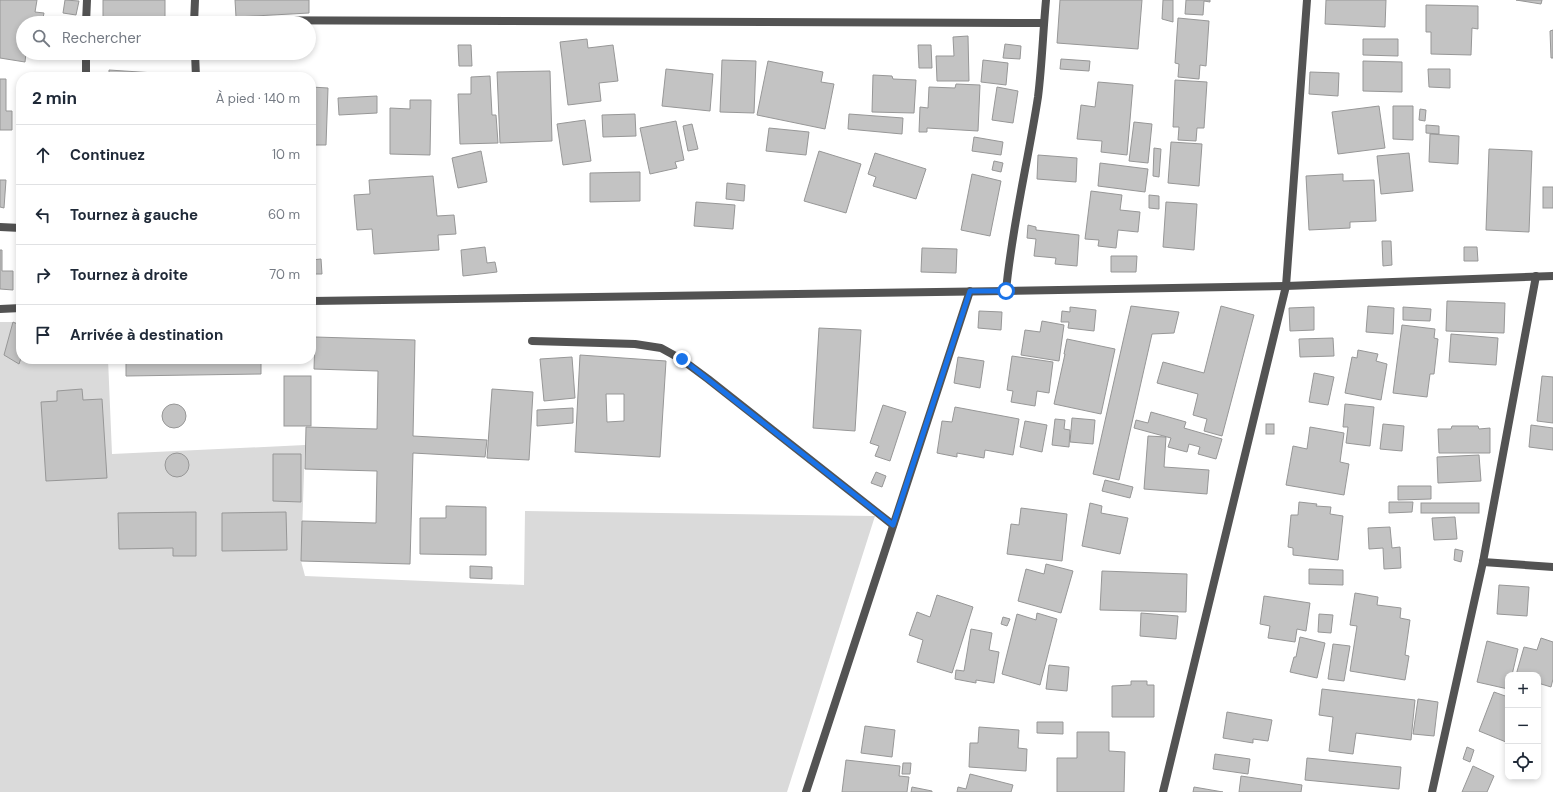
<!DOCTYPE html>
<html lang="fr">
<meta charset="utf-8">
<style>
body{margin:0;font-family:"DM Sans",sans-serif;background:#f6f6f7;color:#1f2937}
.controls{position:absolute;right:12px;bottom:12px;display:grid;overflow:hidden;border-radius:8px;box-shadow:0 2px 6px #0003}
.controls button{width:36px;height:36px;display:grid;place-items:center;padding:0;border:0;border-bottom:1px solid #e0e1e3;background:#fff;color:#1f2937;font:20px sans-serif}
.stop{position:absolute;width:12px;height:12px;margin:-9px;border:3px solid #1a73e8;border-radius:50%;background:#fff}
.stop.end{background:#1a73e8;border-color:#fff;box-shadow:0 1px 4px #0008}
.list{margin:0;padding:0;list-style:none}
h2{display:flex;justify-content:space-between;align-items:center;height:52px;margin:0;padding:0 16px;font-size:17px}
h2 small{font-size:13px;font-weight:400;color:#747a83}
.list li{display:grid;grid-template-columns:26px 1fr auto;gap:12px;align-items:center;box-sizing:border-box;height:60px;padding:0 16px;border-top:1px solid #e0e1e3}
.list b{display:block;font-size:15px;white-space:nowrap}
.list em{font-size:13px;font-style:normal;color:#747a83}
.icon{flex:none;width:22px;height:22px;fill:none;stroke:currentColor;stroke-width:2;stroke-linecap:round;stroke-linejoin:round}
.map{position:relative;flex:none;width:1553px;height:792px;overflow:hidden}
.search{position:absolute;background:#fff;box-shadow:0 2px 6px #0003;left:16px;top:16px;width:300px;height:44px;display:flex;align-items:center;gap:10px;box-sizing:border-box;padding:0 14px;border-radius:22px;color:#747a83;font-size:15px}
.panel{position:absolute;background:#fff;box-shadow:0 2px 6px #0003;left:16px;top:72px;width:300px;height:292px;border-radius:16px}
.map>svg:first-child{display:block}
.green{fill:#dadada}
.building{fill:#c3c3c3;stroke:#979797;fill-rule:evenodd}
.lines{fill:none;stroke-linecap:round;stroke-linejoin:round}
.lane{stroke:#535353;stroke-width:8}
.street{stroke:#535353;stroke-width:8}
.route{stroke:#1a73e8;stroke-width:5}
</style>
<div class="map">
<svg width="1553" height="792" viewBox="0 0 1553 792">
<rect width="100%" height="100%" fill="#fff"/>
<polygon class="green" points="0,322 21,322 21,359 108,359 112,454 305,445 301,561 305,576 524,585 525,511 875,516 787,792 0,792"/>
<g class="building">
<polygon points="0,0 37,0 35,12 44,13 42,23 23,23 23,53 26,53 25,62 0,58"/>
<polygon points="65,0 79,1 76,15 63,13"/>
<rect x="103" y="0" width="62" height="23"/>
<polygon points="235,0 309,0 309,13 236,17"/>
<polygon points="1060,0 1142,0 1138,49 1057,43"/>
<polygon points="1163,0 1173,0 1173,22 1162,19"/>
<polygon points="1186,0 1210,0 1210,2 1204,1 1203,15 1185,14"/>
<polygon points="1326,0 1386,0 1385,27 1325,24"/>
<polygon points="1516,0 1542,0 1541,4"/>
<polygon points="1426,5 1478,6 1478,29 1472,28 1471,55 1431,54 1431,32 1426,32"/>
<polygon points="1178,18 1209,21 1206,66 1200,65 1199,79 1178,77 1179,64 1175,63"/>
<polygon points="76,20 76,23 54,23 54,21"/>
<polygon points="1553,30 1553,58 1551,58 1550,31"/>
<polygon points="968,36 969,81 937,81 936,56 954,56 953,37"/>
<polygon points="587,39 588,48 613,45 618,81 599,83 601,101 568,105 560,42"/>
<polygon points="1363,39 1398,39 1398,56 1363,55"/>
<polygon points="1005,44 1021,46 1020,59 1003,58"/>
<polygon points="458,45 471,45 472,66 459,66"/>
<polygon points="918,45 931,45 932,68 919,68"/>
<polygon points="1061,59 1090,61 1089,71 1060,69"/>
<polygon points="722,60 756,61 754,113 720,112"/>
<polygon points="983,60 1008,63 1006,85 981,82"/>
<polygon points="768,61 823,72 821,82 834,84 825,129 757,115"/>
<polygon points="1363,61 1402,62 1402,92 1363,91"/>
<polygon points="666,69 713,74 710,111 662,106"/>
<polygon points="1428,69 1450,69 1450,88 1429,87"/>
<polygon points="109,70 170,74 169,77 109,77"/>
<polygon points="550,71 552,141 500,143 497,72"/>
<polygon points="1310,72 1339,73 1338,96 1309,94"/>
<polygon points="873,75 892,76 893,79 916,80 914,113 872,112"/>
<polygon points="490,76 492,115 496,115 498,143 460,144 458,94 471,94 471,77"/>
<polygon points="0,79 6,79 6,111 12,111 12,130 0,130"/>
<polygon points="1175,80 1207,82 1204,128 1197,128 1196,141 1178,140 1179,127 1173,127"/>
<polygon points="1098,82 1133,85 1127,155 1101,152 1102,141 1077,139 1081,105 1095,107"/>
<polygon points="956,84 980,85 978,131 927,128 927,132 919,132 920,107 928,108 929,87 955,88"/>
<polygon points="311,87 328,88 326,145 311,145"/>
<polygon points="997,87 1018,91 1013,123 992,120"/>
<polygon points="377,96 377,113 339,115 338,98"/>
<polygon points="410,100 431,100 430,155 390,154 390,108 410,109"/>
<polygon points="1379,106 1385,148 1338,154 1332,112"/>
<polygon points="1393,106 1413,106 1413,140 1393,139"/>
<polygon points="1420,109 1426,110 1425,121 1419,120"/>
<polygon points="635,114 636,136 603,137 602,115"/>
<polygon points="849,114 903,118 902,134 848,129"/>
<polygon points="585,120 591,161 563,165 557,124"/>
<polygon points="676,121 684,160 675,162 677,168 650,174 640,128"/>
<polygon points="1134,122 1152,124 1148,163 1129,161"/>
<polygon points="692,124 698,149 688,151 683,126"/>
<polygon points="1426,125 1439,126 1439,134 1426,133"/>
<polygon points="769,128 809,132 806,155 766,151"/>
<polygon points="1430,134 1459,136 1458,164 1429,162"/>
<polygon points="974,137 1003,142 1001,155 972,151"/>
<polygon points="1171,142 1202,144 1199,186 1168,183"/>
<polygon points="1154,148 1161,149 1159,177 1153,176"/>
<polygon points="1489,149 1532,151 1529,232 1486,230"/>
<polygon points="481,151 487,182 458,188 452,158"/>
<polygon points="819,151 861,164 846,213 804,201"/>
<polygon points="875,153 926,169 916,199 873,186 876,177 868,174"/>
<polygon points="1409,153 1413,191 1381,194 1377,156"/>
<polygon points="1038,155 1077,158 1076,182 1037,179"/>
<polygon points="994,161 1003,163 1001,172 992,170"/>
<polygon points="1100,163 1148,169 1145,192 1098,186"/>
<polygon points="640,172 640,201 590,202 590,173"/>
<polygon points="972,174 1001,181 990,236 961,230"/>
<polygon points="1343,174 1343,181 1374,180 1376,221 1350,222 1350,228 1309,230 1306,176"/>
<polygon points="433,176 437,216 454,215 456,234 438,235 439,250 374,254 372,229 357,230 354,195 370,194 369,180"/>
<polygon points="0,180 6,180 4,208 0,207"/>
<polygon points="727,183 745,185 744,201 726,199"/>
<rect x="1543" y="187" width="10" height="21"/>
<polygon points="1091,191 1122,195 1120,210 1140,212 1138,232 1118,230 1116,248 1098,246 1099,240 1085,239"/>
<polygon points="1149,195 1159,196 1159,209 1149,208"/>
<polygon points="696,202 735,205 733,229 694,226"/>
<polygon points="1166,202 1197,204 1194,250 1163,247"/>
<polygon points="1028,225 1036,227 1036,230 1079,235 1077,266 1055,264 1056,258 1034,256 1036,239 1027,238"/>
<polygon points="1382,241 1391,241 1392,265 1383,266"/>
<polygon points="485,247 487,263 495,262 497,272 463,276 461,250"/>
<polygon points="1464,247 1477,247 1478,261 1464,261"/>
<polygon points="922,248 957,249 956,273 921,272"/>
<polygon points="0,250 2,250 2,271 13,271 13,290 0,289"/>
<polygon points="18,255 21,255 21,269 19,269"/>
<polygon points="1111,256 1137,256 1136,272 1111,272"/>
<polygon points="321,259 322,274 311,274 311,260"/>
<polygon points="1447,301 1505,303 1504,333 1446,331"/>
<polygon points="1131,306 1179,312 1174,333 1152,334 1119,480 1093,474"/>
<polygon points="1221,306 1254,315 1222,436 1204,431 1207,419 1193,415 1198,394 1157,383 1163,362 1204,373"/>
<polygon points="1368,306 1394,308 1393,334 1366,332"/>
<polygon points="1070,307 1096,310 1094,331 1068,328 1069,322 1061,322 1062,311 1070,312"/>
<polygon points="1314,307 1314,330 1290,331 1289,308"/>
<polygon points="1403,307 1431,309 1430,321 1403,320"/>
<polygon points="979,311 1002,312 1001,330 978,328"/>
<polygon points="1042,321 1064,325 1059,361 1021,355 1025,330 1040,332"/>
<polygon points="13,322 21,326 21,358 19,364 4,355"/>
<polygon points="1402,325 1435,329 1434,338 1438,339 1434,374 1430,374 1427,397 1393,393"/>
<polygon points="819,328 861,330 855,431 813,428"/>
<polygon points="1451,334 1498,338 1496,365 1449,362"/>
<polygon points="315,337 415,340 413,436 487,440 485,457 413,453 410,564 301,561 302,521 376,523 377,471 305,469 306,427 377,429 378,371 314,369"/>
<polygon points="1333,338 1334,356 1300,357 1299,339"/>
<polygon points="1067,339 1115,349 1101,414 1054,404 1065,354 1064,354"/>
<polygon points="1358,350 1378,354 1376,361 1387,364 1381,400 1345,393 1352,357 1357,358"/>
<path d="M580 355 666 361 660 457 575 452ZM606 394H624V421L607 422Z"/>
<polygon points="1012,356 1053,362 1049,393 1037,391 1035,406 1011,402 1013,391 1007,390"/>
<polygon points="572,357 575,398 544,401 540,359"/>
<polygon points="958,357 984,361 980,388 954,383"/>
<polygon points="126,359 261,359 261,374 126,376"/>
<polygon points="1314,373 1334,377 1328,405 1309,402"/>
<rect x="284" y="376" width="27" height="50"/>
<polygon points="1542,376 1553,377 1553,423 1537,421"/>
<polygon points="82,389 83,400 102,399 107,478 46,481 41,402 57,401 57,391"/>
<polygon points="492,389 533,392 529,460 487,458"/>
<polygon points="1345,404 1374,407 1370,446 1346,443 1348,427 1343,427"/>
<circle cx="174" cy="416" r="12"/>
<polygon points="883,405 906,412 890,461 875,456 879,446 870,443"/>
<polygon points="955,407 1019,419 1013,455 985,450 984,458 957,453 957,457 937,453 942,421 952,422"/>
<polygon points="573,408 573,423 537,426 537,410"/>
<polygon points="1151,412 1186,422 1184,428 1222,439 1216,459 1198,454 1200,447 1189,444 1187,452 1168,447 1171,438 1134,428 1136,420 1148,423"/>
<polygon points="1072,418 1095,420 1093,444 1070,442"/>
<polygon points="1055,419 1065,420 1064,429 1070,430 1069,447 1052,445"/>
<polygon points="1025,421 1047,425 1042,452 1020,447"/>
<rect x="1266" y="424" width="8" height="10"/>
<polygon points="1383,424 1404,426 1402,451 1380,449"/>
<polygon points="1531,425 1553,428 1553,450 1529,447"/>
<polygon points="1452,426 1478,426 1479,429 1490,428 1490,453 1439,453 1438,429 1451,429"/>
<polygon points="1310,427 1344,433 1340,462 1349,464 1344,495 1286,485 1293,446 1307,449"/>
<polygon points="1148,436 1166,437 1164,467 1209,470 1207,494 1144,489"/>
<circle cx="177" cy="465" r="12"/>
<polygon points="273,454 301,454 301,502 273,501"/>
<polygon points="1479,455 1481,481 1438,483 1437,457"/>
<polygon points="876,472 886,476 882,487 871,483"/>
<polygon points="1105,480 1133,487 1130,498 1102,491"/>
<polygon points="1398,486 1431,486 1431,499 1398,500"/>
<polygon points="1299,502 1317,504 1316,506 1331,507 1330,514 1343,516 1338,560 1293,555 1293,548 1288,547 1291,515 1298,515"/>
<polygon points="1389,502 1413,502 1412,512 1389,513"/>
<polygon points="1090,503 1102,506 1101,513 1128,518 1120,554 1082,546"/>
<rect x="1421" y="503" width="58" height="10"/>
<polygon points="446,506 486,507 486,555 420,554 420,518 446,518"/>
<polygon points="1021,508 1067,514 1062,561 1007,554 1011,524 1019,525"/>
<polygon points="196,512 196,556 173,556 173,548 119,549 118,513"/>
<polygon points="286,512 287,550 222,551 222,513"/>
<polygon points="1455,517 1457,539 1434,540 1432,518"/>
<polygon points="1390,527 1392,548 1400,547 1401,568 1384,569 1383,548 1369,549 1368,528"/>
<polygon points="1455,549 1463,551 1461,562 1454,560"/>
<polygon points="1046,564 1073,571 1061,613 1018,601 1026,569 1044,574"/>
<polygon points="470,566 492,567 492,579 470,578"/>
<polygon points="1309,569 1343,570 1343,585 1309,584"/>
<polygon points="1102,571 1187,574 1186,612 1100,610"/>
<polygon points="1499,585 1529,587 1527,616 1497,614"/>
<polygon points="1355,593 1378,597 1377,605 1401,608 1400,618 1410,620 1405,655 1409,656 1405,680 1350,671 1357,626 1350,625"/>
<polygon points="937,595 973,607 952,673 917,662 923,640 909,635 917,612 930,617"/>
<polygon points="1264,596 1310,603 1306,631 1297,629 1295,642 1268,638 1270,626 1260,624"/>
<polygon points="1037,613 1057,619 1040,685 1002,674 1017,614 1036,620"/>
<polygon points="1141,613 1178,616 1176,639 1140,636"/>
<polygon points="1319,614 1333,615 1331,633 1318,632"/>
<polygon points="1003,617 1010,619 1007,626 1001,624"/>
<polygon points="971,629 992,633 989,650 999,652 994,683 976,680 976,683 955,679 956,670 964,671"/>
<polygon points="1300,637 1325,643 1317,678 1290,672 1294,657 1296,657"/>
<polygon points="1541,638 1553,642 1553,679 1551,687 1538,683 1538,675 1516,675 1524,647 1537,650"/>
<polygon points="1487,641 1518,649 1512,675 1508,675 1508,689 1477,682"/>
<polygon points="1333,644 1350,646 1344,681 1328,679"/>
<polygon points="1049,665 1069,667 1067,691 1046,689"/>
<polygon points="1131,681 1147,681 1147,685 1154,685 1154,717 1112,717 1112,686 1131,685"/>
<polygon points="1322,689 1415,700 1411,740 1356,733 1353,754 1329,751 1333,717 1319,715"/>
<polygon points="1494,692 1508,697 1508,736 1506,742 1479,731"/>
<polygon points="1418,699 1438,702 1434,736 1413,734"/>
<polygon points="1227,712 1272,720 1268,741 1253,739 1253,743 1223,738"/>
<polygon points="1037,722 1063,722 1063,734 1037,733"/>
<polygon points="865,726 895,730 892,757 861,753"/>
<polygon points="979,727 1019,730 1018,748 1027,749 1026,771 969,767 970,743 978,743"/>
<polygon points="1077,732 1109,732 1109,751 1125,752 1124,792 1057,792 1057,758 1077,758"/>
<polygon points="1467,747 1474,750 1470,762 1463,759"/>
<polygon points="1215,754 1250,759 1248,774 1213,769"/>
<polygon points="1307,758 1401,767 1399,789 1305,780"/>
<polygon points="846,760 900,766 899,776 909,777 907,792 842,792"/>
<polygon points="903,763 911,763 910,774 902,774"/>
<polygon points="1473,766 1494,776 1487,792 1462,792"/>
<polygon points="970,774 1013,785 1011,792 957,792 958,787 966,789"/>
<polygon points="1241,776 1302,785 1301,792 1239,792"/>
<polygon points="912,787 932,791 932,792 911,792"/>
<polygon points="1194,787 1223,792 1193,792"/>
</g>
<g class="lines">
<polyline class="lane" points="532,341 635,344 661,348 681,359 708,379 893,525"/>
<g class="street">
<polyline points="194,20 1044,23"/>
<polyline points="86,23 87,0"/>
<polyline points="194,23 195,0"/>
<polyline points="195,53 196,77"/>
<polyline points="86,77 86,53"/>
<polyline points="0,227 21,228"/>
<path d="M1006 291C1012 226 1028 162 1038 97 1042 65 1043 32 1046 0"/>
<polyline points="311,301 1006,291 1286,286 1553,276"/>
<polyline points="0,309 21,308"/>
<polyline points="1483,562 1553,567"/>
<polyline points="806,792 970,291"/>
<polyline points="1163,792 1286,286 1307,0"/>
<polyline points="1432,792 1483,562 1536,276"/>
</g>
</g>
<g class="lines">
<polyline class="route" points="682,359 893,525 970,291 1006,291"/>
</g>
</svg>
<div class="controls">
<button>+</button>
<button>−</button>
<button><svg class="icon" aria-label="locate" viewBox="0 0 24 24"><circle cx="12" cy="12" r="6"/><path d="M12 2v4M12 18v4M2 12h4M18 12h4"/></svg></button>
</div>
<div class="stop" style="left:1006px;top:291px"></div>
<div class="stop end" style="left:682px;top:359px"></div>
<div class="search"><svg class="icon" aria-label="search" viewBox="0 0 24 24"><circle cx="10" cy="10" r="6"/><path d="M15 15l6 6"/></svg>Rechercher</div>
<section class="panel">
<h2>2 min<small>À pied · 140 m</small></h2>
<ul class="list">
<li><svg class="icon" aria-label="ahead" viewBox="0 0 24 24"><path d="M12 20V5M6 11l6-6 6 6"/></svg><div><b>Continuez</b></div><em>10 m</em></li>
<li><svg class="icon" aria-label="left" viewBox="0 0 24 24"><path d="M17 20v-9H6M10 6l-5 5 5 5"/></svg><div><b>Tournez à gauche</b></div><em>60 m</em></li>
<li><svg class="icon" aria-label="right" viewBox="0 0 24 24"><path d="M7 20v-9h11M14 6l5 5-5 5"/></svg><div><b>Tournez à droite</b></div><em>70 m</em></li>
<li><svg class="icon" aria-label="arrive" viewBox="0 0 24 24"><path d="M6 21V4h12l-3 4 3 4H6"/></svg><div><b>Arrivée à destination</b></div></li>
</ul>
</section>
</div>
